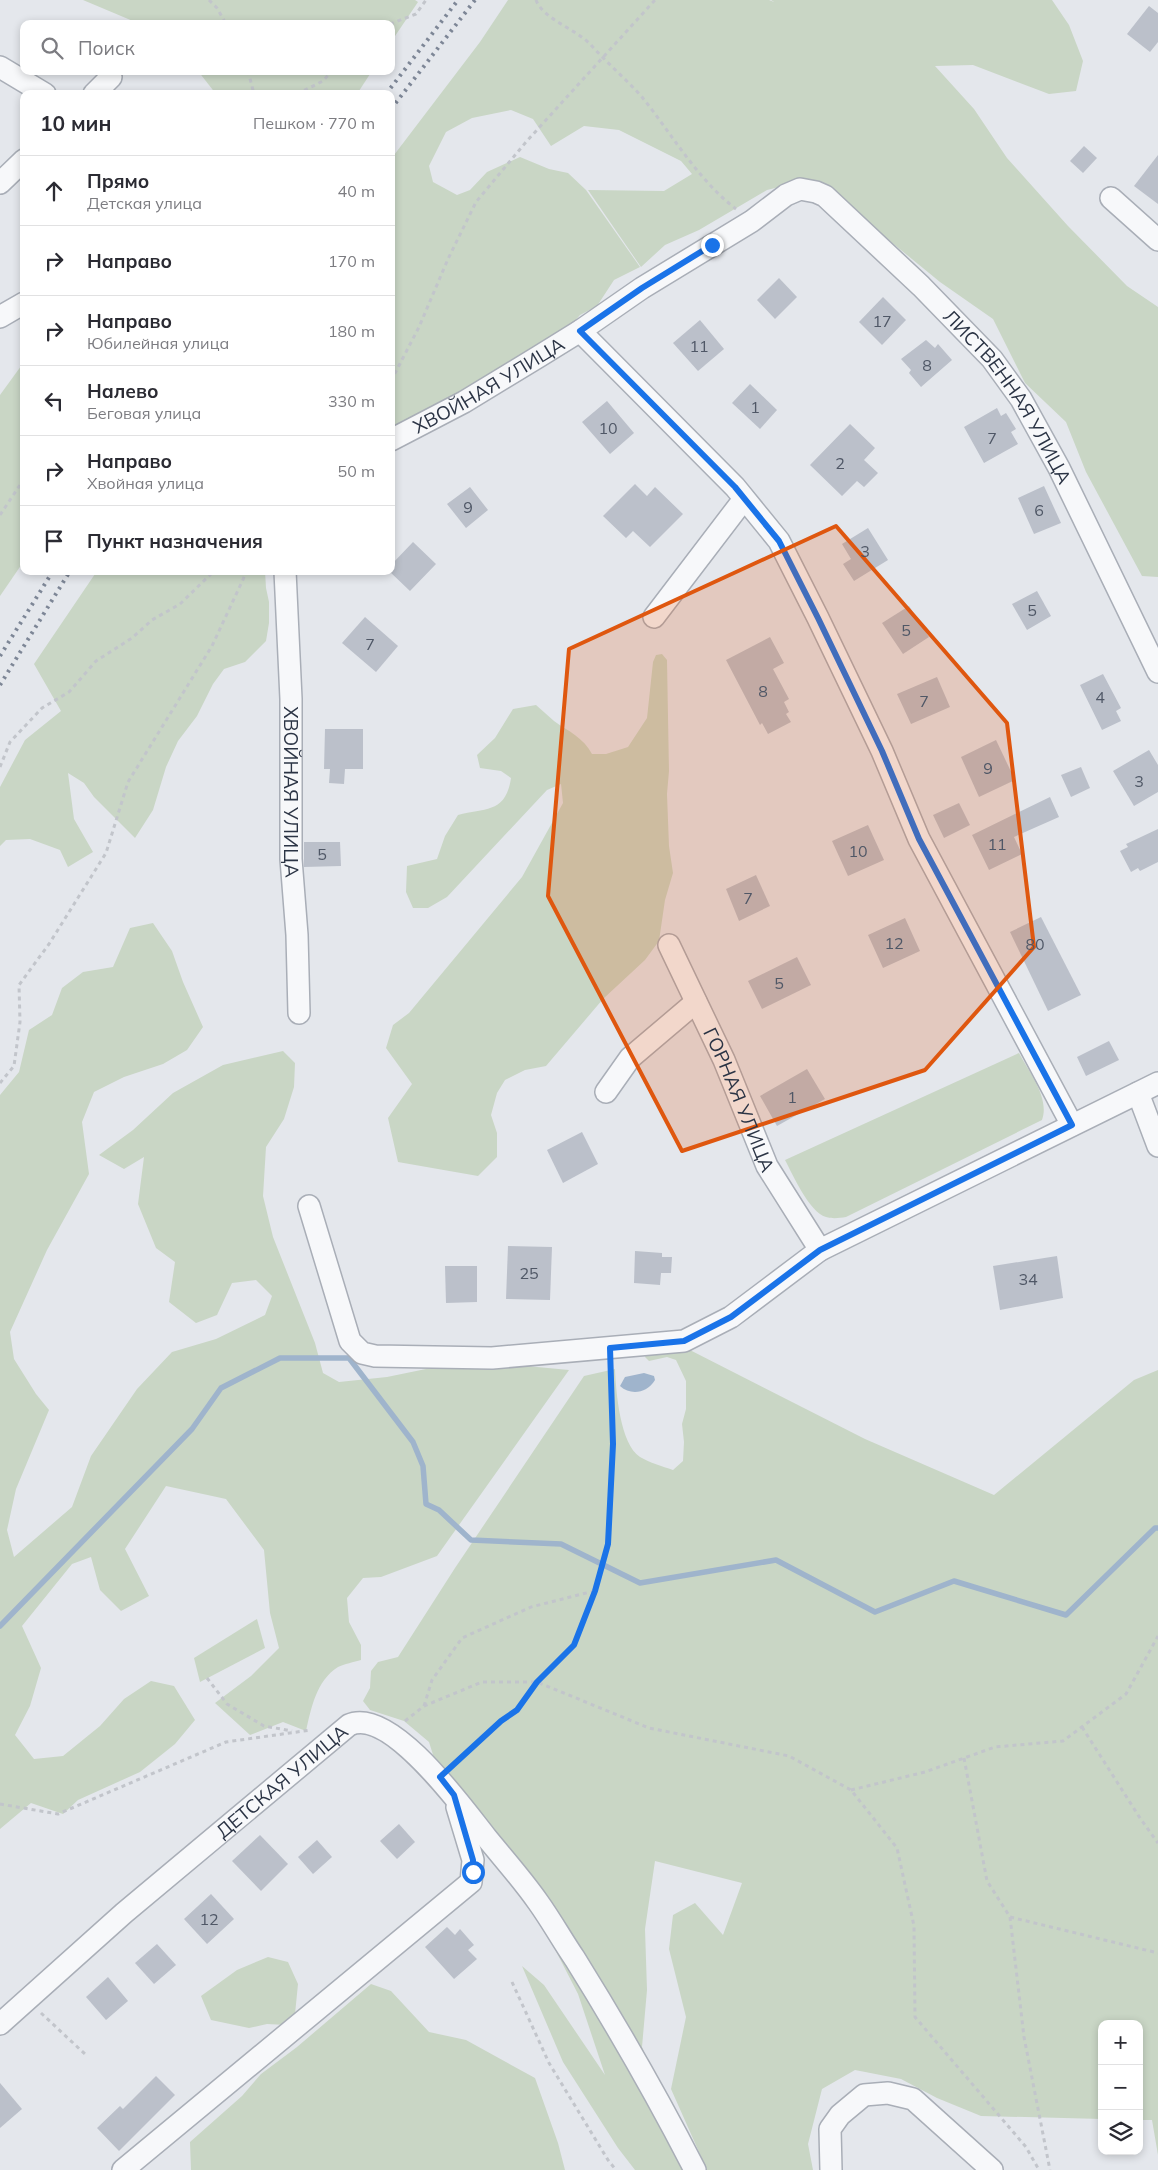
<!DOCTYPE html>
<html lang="ru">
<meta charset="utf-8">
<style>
body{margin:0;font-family:Mulish,sans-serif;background:#f2f2f3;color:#2b2b33}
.controls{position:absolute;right:15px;bottom:15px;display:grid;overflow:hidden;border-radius:10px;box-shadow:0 2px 8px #0003}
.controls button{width:45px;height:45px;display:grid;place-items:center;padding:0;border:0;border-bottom:1px solid #e1e1e2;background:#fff;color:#2b2b33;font:25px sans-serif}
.stop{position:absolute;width:15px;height:15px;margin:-11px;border:4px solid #1a73e8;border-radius:50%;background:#fff}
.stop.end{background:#1a73e8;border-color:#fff;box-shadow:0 1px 5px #0008}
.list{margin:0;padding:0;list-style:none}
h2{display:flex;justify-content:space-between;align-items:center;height:65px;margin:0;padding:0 20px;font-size:21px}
h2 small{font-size:16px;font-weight:400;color:#7c7c81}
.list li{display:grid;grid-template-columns:32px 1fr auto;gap:15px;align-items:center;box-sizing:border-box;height:70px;padding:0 20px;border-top:1px solid #e1e1e2}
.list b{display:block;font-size:19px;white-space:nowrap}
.list p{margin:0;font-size:16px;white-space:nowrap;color:#7c7c81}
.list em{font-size:16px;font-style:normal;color:#7c7c81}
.icon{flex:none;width:28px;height:28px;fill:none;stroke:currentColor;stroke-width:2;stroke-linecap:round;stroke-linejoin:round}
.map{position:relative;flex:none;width:1158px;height:2170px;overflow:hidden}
.search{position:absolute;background:#fff;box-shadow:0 2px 8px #0003;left:20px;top:20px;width:375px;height:55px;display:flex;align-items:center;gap:12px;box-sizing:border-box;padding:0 18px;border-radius:10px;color:#7c7c81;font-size:19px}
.panel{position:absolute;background:#fff;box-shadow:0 2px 8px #0003;left:20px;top:90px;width:375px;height:485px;border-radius:10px}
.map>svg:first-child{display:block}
.green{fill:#c9d6c5}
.water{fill:#9fb4cc}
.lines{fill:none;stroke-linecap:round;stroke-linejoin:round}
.stream{stroke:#9fb4cc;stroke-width:5.5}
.building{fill:#bbc0ca}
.minor-casing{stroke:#a9aeb7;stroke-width:24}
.path{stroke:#c2c5cb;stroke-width:3;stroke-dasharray:4 4;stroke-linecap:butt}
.minor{stroke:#f7f8fa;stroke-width:21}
.rail{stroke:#7d8696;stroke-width:4;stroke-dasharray:2.5 5;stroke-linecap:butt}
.route{stroke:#1a73e8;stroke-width:6}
.marked{fill:#df570f;fill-opacity:0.2;stroke:#df570f;stroke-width:4;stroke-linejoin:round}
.labels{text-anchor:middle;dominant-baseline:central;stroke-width:5;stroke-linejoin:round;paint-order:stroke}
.number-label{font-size:16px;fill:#4f5766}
.street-label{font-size:19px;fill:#2b3445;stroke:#f4f6f9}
</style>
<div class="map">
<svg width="1158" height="2170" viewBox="0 0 1158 2170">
<rect width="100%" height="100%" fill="#e4e7ec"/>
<g class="green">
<polygon points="83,0 415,0 418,2 391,42 391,24 140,24"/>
<polygon points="508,0 769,0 774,2 771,0 1052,0 1069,25 1083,61 1076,91 1049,94 973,65 935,66 974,109 1007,158 1068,226 1127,286 1158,307 1158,577 1142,576 1086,472 1066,422 1025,383 993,319 940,282 852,210 807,180 767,190 699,230 665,245 641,267 588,190 664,191 692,174 681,161 619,130 584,126 551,146 533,119 511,110 472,118 446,132 429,166 433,182 457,195 470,190 487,172 520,157 549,169 568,173 586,190 640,267 614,280 597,306 580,315 565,332 391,432 391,159 480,42"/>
<polygon points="198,71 372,71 357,94 216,94"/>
<polygon points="24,362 24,561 0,596 0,395"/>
<polygon points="97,571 265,571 266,588 269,602 269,623 266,641 245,662 224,669 213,684 197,716 178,741 166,767 153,810 135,838 94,797 84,783 68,773 74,819 93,852 68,867 60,850 30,839 6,840 0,846 0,787 25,740 61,711 34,664"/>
<path d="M662 654 667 660 669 771 667 794 669 846 673 873 665 900 659 941 645 960 603 999 546 1066 525 1070 505 1080 497 1093 491 1115 497 1133V1157L478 1176 398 1162 388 1118 412 1084 386 1048 393 1025 409 1013 522 877 563 803 561 784 547 790 447 897 428 908H413L406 892 407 866 437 859 445 836 458 815C486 808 506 813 511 778L501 771 480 768 477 755 495 738 513 709 536 705C542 710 548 716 554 721 568 731 584 738 592 754H606L628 747 647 718 653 662 656 655Z"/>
<path d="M153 923 172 951 183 982 203 1027 187 1050 163 1064 124 1077 94 1092 82 1122 89 1174 47 1250 10 1332 14 1359 36 1394 49 1410 16 1489 7 1530 14 1557 72 1507 91 1456 137 1389 172 1352 216 1339 265 1315 272 1296 256 1280 232 1283 217 1315 196 1323 169 1302 175 1262 156 1248 138 1204 144 1157 124 1169 99 1155 133 1130 173 1093 223 1065 283 1051 295 1063 294 1087 284 1119 266 1147 263 1196 273 1237 315 1343 323 1373 339 1382 387 1377 455 1363 504 1364 569 1370 437 1556 381 1577 363 1578 347 1598 349 1622 361 1645V1660C354 1662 344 1664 338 1667 316 1681 311 1709 306 1731L283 1722 250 1735 215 1703 251 1676 279 1648 270 1613 264 1550 226 1499 166 1486 125 1549 149 1596 121 1611 100 1590 91 1557 72 1564 22 1626 41 1668 30 1706 15 1735 34 1759 63 1756 100 1726 124 1699 151 1681 174 1686 195 1720 175 1744 140 1772 78 1800 63 1814 31 1803 0 1829V1095L19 1072 29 1030 52 1015 62 988 83 972 113 967 130 928Z"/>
<path d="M1019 1053C1029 1072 1050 1098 1042 1120L846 1217C839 1218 833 1219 826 1217 809 1212 793 1175 785 1160Z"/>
<path d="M682 1346 865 1439 994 1495 1134 1380 1158 1370V2155L1152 2120H1139V2024H1102V2119L981 2116 937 2098 901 2079 855 2070 822 2089 808 2144 813 2170H707L671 2089 686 2017 669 1949 673 1915 695 1903 723 1935 742 1883 655 1861 645 1929 647 1990 642 2047 690 2170H635L618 2148 563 2062 522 1966 544 1985 605 2075 578 1994 542 1924 440 1777 429 1742 404 1721 370 1710 363 1701 370 1688 371 1671 378 1662 398 1657 455 1568 584 1376 615 1369C616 1392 620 1444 640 1457 650 1463 662 1466 673 1470L683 1461 684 1442 682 1424 686 1409V1381L676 1360 667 1357 649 1361 645 1357 648 1350Z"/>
<polygon points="257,1619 265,1648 200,1682 194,1658"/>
<polygon points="268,1957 288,1962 298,1984 295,2014 286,2025 267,2024 249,2028 211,2020 201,1996 237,1970"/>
<polygon points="371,1984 391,1991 429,2032 466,2040 535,2078 558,2143 565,2170 191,2170 190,2142 242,2096 261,2074 297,2047"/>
</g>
<path class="water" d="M644 1373 654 1376 655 1380C647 1393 631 1396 620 1386L625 1377Z"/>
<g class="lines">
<polyline class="stream" points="0,1626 192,1429 221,1388 280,1358 349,1358 413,1442 423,1466 426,1504 439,1510 471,1540 561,1544 640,1583 776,1560 875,1612 954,1581 1066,1615 1155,1528 1158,1528"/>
</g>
<g class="building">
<polygon points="1149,6 1158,13 1158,42 1150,52 1127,34"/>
<polygon points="1084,146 1097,158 1083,173 1070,161"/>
<polygon points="1158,155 1158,204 1134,186"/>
<polygon points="779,278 797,297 775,319 757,300"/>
<polygon points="883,297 906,320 882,345 859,322"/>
<polygon points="700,320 724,349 698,371 673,343"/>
<polygon points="926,340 935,348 938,344 952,360 921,387 909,373 911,370 901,359"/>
<polygon points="750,384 777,410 760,429 732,403"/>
<polygon points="607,401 634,433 610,454 582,422"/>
<polygon points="997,408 1001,416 1006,413 1016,429 1011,432 1018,444 984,463 964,427"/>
<polygon points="850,424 875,448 864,460 878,473 864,487 857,481 842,496 810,465"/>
<polygon points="635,484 647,496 655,487 683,514 650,547 633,531 626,538 603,516"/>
<polygon points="1044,486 1061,523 1034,534 1018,498"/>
<polygon points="470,487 488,510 466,528 447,504"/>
<polygon points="868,528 888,560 854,581 843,564 851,559 842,544"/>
<polygon points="413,542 436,564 410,591 389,571 391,571 391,565"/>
<polygon points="1037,591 1051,616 1027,630 1012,604"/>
<polygon points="909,606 929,637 903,654 882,623"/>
<polygon points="365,617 398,646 376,672 342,643"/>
<polygon points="770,637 784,663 773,669 789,699 784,702 789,712 786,714 791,722 768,734 762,723 760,725 726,660"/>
<polygon points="1103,674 1121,708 1116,711 1121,721 1102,730 1080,685"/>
<polygon points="937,677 950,707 911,724 897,694"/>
<polygon points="325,729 363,729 363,769 345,769 344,784 329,783 330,769 324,769"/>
<polygon points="996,740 1015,780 979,797 961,757"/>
<polygon points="1149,750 1158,765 1158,792 1134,806 1113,771"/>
<polygon points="1081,767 1090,788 1071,797 1061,775"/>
<polygon points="1050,797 1059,817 1014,837 1022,854 989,870 972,835"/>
<polygon points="959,803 970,825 944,838 933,815"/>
<polygon points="868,825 884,860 848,876 832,841"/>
<polygon points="1158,829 1158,862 1140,871 1138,868 1131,872 1120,851 1128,847 1126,844"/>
<polygon points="304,842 340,842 341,866 304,867"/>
<polygon points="756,875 770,906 739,921 726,889"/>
<polygon points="1041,917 1081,995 1048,1011 1010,932"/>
<polygon points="905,918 920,951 883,968 868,935"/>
<polygon points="797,957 811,985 762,1009 748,981"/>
<polygon points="1109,1041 1119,1060 1086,1076 1077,1057"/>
<polygon points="807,1069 825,1099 777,1126 760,1096"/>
<polygon points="582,1132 598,1164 563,1183 547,1150"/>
<polygon points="508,1246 552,1247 550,1300 506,1299"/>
<polygon points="635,1251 662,1253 662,1257 672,1257 671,1273 661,1273 660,1285 634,1283"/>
<polygon points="1057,1256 1063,1298 1000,1310 993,1266"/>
<polygon points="445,1266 477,1266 477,1302 446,1303"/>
<polygon points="399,1824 415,1842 397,1859 380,1841"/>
<polygon points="260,1835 288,1864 261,1891 232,1861"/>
<polygon points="317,1840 332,1857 313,1874 298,1857"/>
<polygon points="211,1894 234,1919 207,1944 184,1919"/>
<polygon points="447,1927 455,1935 460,1929 474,1945 468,1950 477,1959 454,1979 425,1947"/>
<polygon points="157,1944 176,1965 154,1984 135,1963"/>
<polygon points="108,1977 128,2001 106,2020 86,1997"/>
<polygon points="156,2076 175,2095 119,2151 97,2128 120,2106 123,2109"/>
<polygon points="0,2083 22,2109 0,2128"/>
</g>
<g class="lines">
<g class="minor-casing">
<g id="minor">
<polyline points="0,67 45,94"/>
<polyline points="94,94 111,77"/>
<polyline points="0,183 24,160"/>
<polyline points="1111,198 1158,240"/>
<polyline points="0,317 24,303"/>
<polyline points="580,331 735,487 779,541 818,618 882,751 919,839 1072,1125"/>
<path id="s1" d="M391 440 464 402 538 357 580 331 642 288 752 221 786 195 800 189 816 192 825 196 921 286 992 359 1021 399 1059 468 1158 672"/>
<path id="s2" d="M285 571 291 699V859L297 935 299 1013"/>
<polyline points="654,617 744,499"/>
<path id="s3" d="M669 945 724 1060 767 1166 820 1250"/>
<polyline points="606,1092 630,1058 696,1002"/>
<polyline points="1138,1093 1158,1146"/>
<polyline points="309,1206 350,1341 362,1353 375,1356 492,1358 684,1341 731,1317 820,1250 1158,1083"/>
<path id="s4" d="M0 2024 124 1913 349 1725C390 1706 463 1808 486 1837 503 1858 522 1879 538 1902 551 1920 562 1940 575 1959 618 2028 658 2098 695 2170"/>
<polyline points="123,2170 471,1882 473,1860 457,1807"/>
<polyline points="831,2170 830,2129 840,2115 864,2095 888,2093 913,2099 992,2170"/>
</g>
</g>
<g class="path">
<polyline points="209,0 217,8 226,24"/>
<path d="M536 0C543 19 576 29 591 45 607 63 626 79 642 97 672 134 697 179 736 209"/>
<polyline points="390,24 416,14 426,0"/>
<polyline points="248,71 254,94"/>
<polyline points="297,94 323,81 332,71"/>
<polyline points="391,381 419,327 448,259 476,202 526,142 655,0"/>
<polyline points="0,515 24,479"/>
<polyline points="0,767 10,742 42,708 69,692 96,661 132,638 152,620 180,604 214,571"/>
<polyline points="0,1083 14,1066 20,1022 19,985 49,944 106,853 128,782 212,646 247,571"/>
<polyline points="207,1678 227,1704 264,1726 292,1731"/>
<polyline points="424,1706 432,1680 462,1638 531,1607 594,1591"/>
<polyline points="405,1721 424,1706 482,1682 537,1682 649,1728 789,1756 851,1790 897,1848 914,1926 915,2017 1026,2147 1039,2170"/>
<polyline points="1082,1727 1140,1818 1158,1843"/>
<polyline points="964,1758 987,1881 1010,1917 1158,1953"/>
<polyline points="453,1765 501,1721 517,1710 537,1682 574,1645 595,1591 606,1557 610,1528 609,1499 613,1444 611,1366"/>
<polyline points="851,1790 925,1772 995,1747 1063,1741 1126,1694 1158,1636"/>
<polyline points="0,1804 58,1814 226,1742 311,1730"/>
<polyline points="1010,1917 1024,2037 1050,2170"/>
<polyline points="512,1982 549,2063 608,2160 616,2170"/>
<polyline points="41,2013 86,2055"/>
</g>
<use href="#minor" class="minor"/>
<g class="rail">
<polyline points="386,94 458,0"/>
<polyline points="391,109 475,0"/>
<polyline points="0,656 53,571"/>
<polyline points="0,685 70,571"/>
</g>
</g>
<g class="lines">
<polyline class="route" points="473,1872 473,1860 454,1795 440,1777 501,1721 517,1710 537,1682 574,1645 595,1591 608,1544 613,1444 610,1348 684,1341 731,1317 820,1250 1072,1125 919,839 882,751 818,618 779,541 735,487 580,331 642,288 712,245"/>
</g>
<path class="marked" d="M836 526 1007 723 1034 947 925 1070 682 1151 548 896 569 649Z"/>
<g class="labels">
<g class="number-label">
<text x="882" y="321">17</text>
<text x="699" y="346">11</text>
<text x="927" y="365">8</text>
<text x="755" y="407">1</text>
<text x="608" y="428">10</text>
<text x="992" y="438">7</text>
<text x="840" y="463">2</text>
<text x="468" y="507">9</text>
<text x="1039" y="510">6</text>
<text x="865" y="551">3</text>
<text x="1032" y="610">5</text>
<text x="906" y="630">5</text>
<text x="370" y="644">7</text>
<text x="763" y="691">8</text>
<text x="1100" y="697">4</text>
<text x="924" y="701">7</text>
<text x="988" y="768">9</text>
<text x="1139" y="781">3</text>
<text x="997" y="844">11</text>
<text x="858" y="851">10</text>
<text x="322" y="854">5</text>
<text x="748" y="898">7</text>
<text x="894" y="943">12</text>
<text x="1035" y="944">80</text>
<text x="779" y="983">5</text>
<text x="792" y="1097">1</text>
<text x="529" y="1273">25</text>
<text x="1028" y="1279">34</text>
<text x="209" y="1919">12</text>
</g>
<g class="street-label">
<text stroke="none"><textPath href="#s1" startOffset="112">ХВОЙНАЯ УЛИЦА</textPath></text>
<text stroke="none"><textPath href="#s1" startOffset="780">ЛИСТВЕННАЯ УЛИЦА</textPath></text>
<text stroke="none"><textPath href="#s2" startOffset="221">ХВОЙНАЯ УЛИЦА</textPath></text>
<text stroke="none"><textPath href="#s3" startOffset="170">ГОРНАЯ УЛИЦА</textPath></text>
<text stroke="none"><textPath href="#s4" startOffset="372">ДЕТСКАЯ УЛИЦА</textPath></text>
</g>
</g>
</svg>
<div class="controls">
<button>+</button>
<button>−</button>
<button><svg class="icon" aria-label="layers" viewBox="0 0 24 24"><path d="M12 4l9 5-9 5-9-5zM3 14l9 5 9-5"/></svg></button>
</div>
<div class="stop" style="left:473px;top:1872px"></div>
<div class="stop end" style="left:712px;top:245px"></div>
<div class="search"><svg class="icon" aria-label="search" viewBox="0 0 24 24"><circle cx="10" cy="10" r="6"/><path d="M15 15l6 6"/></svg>Поиск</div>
<section class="panel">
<h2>10 мин<small>Пешком · 770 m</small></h2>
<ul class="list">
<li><svg class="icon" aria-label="ahead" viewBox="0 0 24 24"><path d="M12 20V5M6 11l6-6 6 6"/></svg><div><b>Прямо</b><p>Детская улица</p></div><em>40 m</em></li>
<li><svg class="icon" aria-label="right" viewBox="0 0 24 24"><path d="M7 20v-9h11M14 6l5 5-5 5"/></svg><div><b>Направо</b></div><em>170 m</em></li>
<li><svg class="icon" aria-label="right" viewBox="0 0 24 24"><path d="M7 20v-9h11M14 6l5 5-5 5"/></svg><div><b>Направо</b><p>Юбилейная улица</p></div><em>180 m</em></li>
<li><svg class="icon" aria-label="left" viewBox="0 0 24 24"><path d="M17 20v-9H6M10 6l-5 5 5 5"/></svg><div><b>Налево</b><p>Беговая улица</p></div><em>330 m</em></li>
<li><svg class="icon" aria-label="right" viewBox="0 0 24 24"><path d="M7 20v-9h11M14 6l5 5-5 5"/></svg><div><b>Направо</b><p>Хвойная улица</p></div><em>50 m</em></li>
<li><svg class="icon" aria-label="arrive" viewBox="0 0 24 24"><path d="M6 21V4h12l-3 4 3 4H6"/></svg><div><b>Пункт назначения</b></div></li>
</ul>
</section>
</div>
